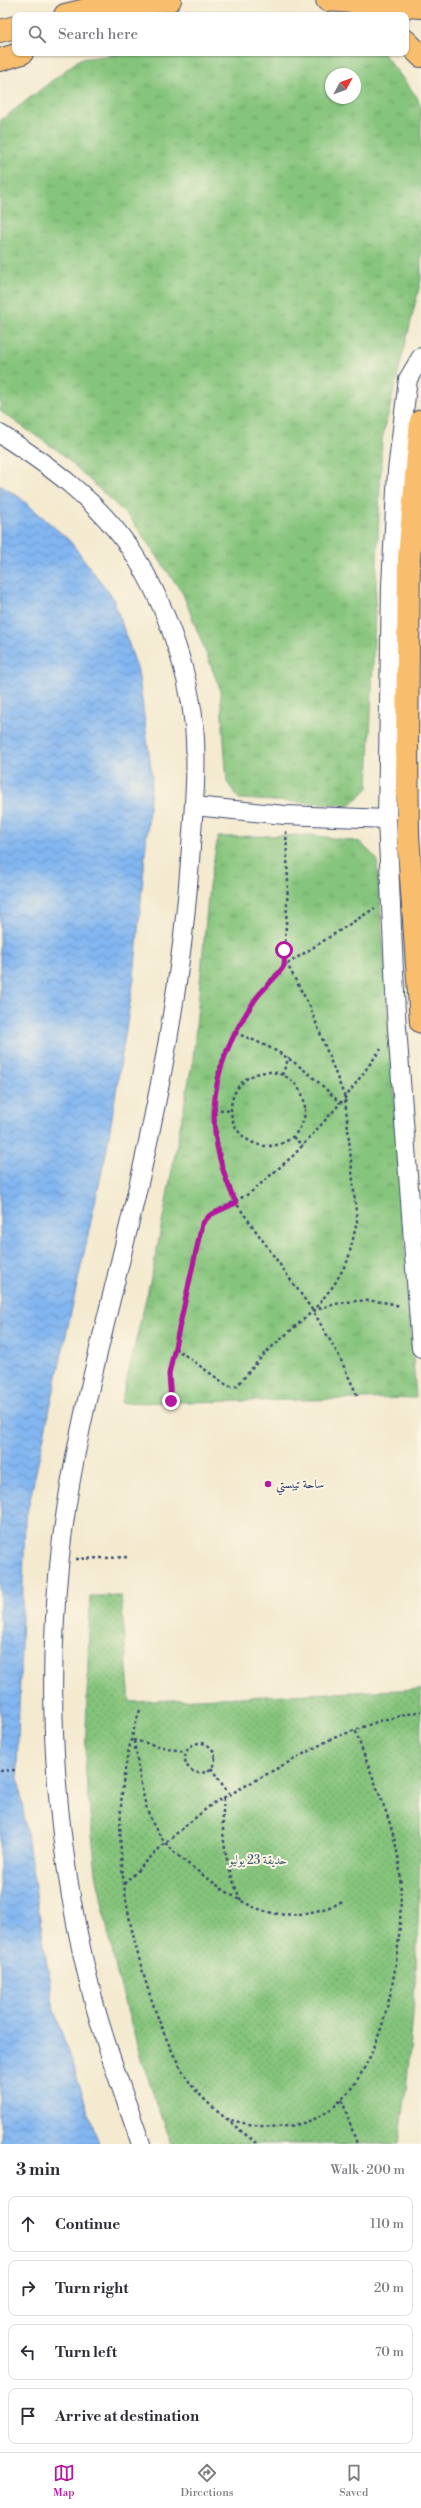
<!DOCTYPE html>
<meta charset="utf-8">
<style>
body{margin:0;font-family:"Libre Bodoni",Amiri,serif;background:#f7f7f7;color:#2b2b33}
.compass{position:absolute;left:325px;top:68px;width:36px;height:36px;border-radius:50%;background:#fff;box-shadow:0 1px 3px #0004;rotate:49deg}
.stop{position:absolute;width:12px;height:12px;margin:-9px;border:3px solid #b5179e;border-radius:50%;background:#fff}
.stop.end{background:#b5179e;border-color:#fff;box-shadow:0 1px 4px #0008}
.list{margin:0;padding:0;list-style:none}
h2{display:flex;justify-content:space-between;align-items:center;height:52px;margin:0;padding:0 16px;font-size:17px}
h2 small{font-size:13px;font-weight:400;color:#7c7c81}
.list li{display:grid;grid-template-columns:26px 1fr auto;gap:12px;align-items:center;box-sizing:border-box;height:56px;margin:0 8px 8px;padding:0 8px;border:1px solid #e1e1e2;border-radius:8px}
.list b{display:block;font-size:15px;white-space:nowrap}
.list em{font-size:13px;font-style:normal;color:#7c7c81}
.icon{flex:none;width:22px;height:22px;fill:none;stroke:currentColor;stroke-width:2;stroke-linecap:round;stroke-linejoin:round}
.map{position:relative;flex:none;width:421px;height:2144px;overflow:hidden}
.search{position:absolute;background:#fff;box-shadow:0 1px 3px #0004;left:12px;right:12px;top:12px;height:44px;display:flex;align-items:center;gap:10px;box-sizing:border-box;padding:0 14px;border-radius:8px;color:#7c7c81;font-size:15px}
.sheet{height:308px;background:#fff}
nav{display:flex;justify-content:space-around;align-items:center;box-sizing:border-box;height:56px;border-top:1px solid #e1e1e2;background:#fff;font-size:11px;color:#7c7c81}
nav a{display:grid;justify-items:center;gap:2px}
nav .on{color:#b5179e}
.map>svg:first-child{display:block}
.grass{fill:url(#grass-dots);stroke:#507a6d}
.park{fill:url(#park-tufts);stroke:#507a6d;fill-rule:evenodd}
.water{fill:url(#water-waves);stroke:#4e72a7}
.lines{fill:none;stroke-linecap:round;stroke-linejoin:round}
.minor-casing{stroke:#3c4b6f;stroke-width:20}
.primary-casing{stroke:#3c4b6f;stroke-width:24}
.path{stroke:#3c4b6f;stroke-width:2.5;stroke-dasharray:3 3;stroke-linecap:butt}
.minor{stroke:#fff;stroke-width:18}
.primary{stroke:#f9be6d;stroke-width:22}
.route{stroke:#b5179e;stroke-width:5}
.poi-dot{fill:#b5179e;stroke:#fcf5e5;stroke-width:1.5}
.labels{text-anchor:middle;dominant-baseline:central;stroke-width:4;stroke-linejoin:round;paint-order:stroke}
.poi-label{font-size:12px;fill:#1b2f5e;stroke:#fcf5e5;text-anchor:start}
.park-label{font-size:12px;fill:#3b5c67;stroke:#fcf5e5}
</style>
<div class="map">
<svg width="421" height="2144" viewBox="0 0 421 2144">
<defs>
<pattern id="grass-dots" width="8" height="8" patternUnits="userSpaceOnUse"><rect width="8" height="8" fill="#85c47c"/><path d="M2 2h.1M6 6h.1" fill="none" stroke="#6ca069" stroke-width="1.8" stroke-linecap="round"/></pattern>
<pattern id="park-tufts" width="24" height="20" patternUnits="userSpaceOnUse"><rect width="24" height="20" fill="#85c47c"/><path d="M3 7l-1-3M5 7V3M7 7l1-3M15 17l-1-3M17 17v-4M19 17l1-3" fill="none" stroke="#6ca069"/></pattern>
<pattern id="water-waves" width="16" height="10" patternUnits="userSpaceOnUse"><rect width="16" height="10" fill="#82b6f0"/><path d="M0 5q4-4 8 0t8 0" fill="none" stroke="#6a94c6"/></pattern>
</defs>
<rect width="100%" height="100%" fill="#fcf5e5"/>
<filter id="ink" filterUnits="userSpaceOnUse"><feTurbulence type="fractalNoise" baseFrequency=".025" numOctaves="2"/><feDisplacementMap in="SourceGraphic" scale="8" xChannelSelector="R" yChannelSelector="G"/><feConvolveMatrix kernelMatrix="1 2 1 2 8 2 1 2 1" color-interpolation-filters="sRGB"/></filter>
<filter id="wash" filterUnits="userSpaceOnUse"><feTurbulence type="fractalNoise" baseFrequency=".012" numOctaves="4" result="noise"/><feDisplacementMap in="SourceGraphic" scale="16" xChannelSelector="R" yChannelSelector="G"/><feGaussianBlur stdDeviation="0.9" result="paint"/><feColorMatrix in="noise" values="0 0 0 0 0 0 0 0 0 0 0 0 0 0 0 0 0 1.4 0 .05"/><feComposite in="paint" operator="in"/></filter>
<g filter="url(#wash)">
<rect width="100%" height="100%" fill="#f4ead0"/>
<path class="grass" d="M90 1596H121L130 1702 421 1689C421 1841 421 1993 399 2144H172L141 2059 116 1970 96 1873 85 1765Z"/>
<g class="park">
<path d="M129 53H383L417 97 421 108V280L382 439 368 788 350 805 239 799 227 782 220 689 183 594 131 519 61 453 0 411V121L80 59ZM331 74H355V98H331Z"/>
<polygon points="311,835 360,842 377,859 416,1398 121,1403 154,1265 193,1059 209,886 218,837"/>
</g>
<polygon class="water" points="0,485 19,497 69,540 113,598 138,671 152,776 134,978 107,1148 25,1522 17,1770 54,2010 99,2144 0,2144"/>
</g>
<g filter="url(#ink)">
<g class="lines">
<g class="minor-casing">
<g id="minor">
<path d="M0 434C49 465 95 499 129 547 162 595 188 666 194 725 198 769 193 816 190 861 181 993 154 1125 122 1254 98 1354 71 1453 60 1556 44 1706 56 1860 95 2006 108 2053 125 2098 141 2144"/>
<polyline points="194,806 285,815 387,819 391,586 397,471 408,379 421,357"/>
<polyline points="387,819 396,1014 421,1348"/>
</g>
</g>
<g class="primary-casing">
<g id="primary">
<polyline points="327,0 421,7"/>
<polyline points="65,15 86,10 170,0"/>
<polyline points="0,31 15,27"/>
<polyline points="406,41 421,56"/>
<polyline points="0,60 22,53"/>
<polyline points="421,421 409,558 407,746 408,835 421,1022"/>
</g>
</g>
<g class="path">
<polyline points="284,966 288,883 286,831"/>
<path d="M235 1033C283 1050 305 1068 340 1103"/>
<circle cx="268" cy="1109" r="37"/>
<polyline points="282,1075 289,1057"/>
<polyline points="214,1109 231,1111"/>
<polyline points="293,1137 303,1146"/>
<path d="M313 1311C342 1300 370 1297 400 1306"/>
<polyline points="175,1348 228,1386 237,1386 266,1352 313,1311 334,1285 348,1260 357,1222 345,1098 310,1007 287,964"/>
<polyline points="357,1395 339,1356 313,1311 236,1203 227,1181 218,1146 214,1109 218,1072 224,1054 249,1009 266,985 284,966 375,908"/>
<polyline points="171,1401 169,1374 203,1221 210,1215 250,1193 294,1155 345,1098 381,1049"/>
<polyline points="76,1559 130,1557"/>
<path d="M140 1710C107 1806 119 1901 150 1995 160 2025 172 2056 190 2083 206 2105 236 2126 257 2144"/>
<polyline points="133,1740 185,1752"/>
<path d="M134 1741C139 1768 141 1801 154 1826 166 1848 184 1861 203 1875 254 1913 281 1927 343 1902"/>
<circle cx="200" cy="1758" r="15"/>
<polyline points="211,1768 229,1794"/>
<polyline points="0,1771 17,1770"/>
<path d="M224 1798C220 1836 226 1868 242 1903"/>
<polyline points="124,1884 165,1843 212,1804 331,1739 379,1721 421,1711"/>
<polyline points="342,2100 357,2144"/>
<path d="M231 2120C257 2127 288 2131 314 2119 387 2087 405 1944 400 1873 396 1822 370 1777 355 1729"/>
</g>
<use href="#minor" class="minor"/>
<use href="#primary" class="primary"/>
</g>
</g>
<g class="lines" filter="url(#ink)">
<path class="route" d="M171 1401 169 1374 202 1224 210 1215 236 1203C200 1127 209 1065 257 997 262 990 282 972 284 965 285 961 284 955 284 950"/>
</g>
<circle class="poi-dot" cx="268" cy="1484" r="4"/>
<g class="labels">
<g class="poi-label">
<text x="276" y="1484">ساحة تيبستي</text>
</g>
<g class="park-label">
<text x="258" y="1860">حديقة 23 يوليو</text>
</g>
</g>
</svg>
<svg class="compass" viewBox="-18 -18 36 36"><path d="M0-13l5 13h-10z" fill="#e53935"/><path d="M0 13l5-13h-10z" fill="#7c7c81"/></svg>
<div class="stop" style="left:284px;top:950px"></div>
<div class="stop end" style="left:171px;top:1401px"></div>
<div class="search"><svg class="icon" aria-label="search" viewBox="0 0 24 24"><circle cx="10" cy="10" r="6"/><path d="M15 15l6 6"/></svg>Search here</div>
</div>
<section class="sheet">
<h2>3 min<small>Walk · 200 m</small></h2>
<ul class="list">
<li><svg class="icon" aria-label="ahead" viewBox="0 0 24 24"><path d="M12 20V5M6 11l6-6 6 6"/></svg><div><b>Continue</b></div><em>110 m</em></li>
<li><svg class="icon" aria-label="right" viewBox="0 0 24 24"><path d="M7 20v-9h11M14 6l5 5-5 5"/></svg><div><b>Turn right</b></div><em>20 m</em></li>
<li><svg class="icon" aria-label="left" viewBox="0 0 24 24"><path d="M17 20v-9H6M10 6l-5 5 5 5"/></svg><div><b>Turn left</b></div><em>70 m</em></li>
<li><svg class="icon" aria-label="arrive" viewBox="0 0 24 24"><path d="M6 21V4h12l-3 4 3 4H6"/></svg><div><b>Arrive at destination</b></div></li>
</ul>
</section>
<nav>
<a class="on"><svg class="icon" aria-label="map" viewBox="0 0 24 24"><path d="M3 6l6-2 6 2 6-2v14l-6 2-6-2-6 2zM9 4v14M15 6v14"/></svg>Map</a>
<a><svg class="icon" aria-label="directions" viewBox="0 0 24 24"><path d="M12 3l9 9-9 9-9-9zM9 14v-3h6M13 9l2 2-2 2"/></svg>Directions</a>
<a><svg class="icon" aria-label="saved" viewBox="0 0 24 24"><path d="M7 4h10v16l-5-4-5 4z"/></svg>Saved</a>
</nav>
